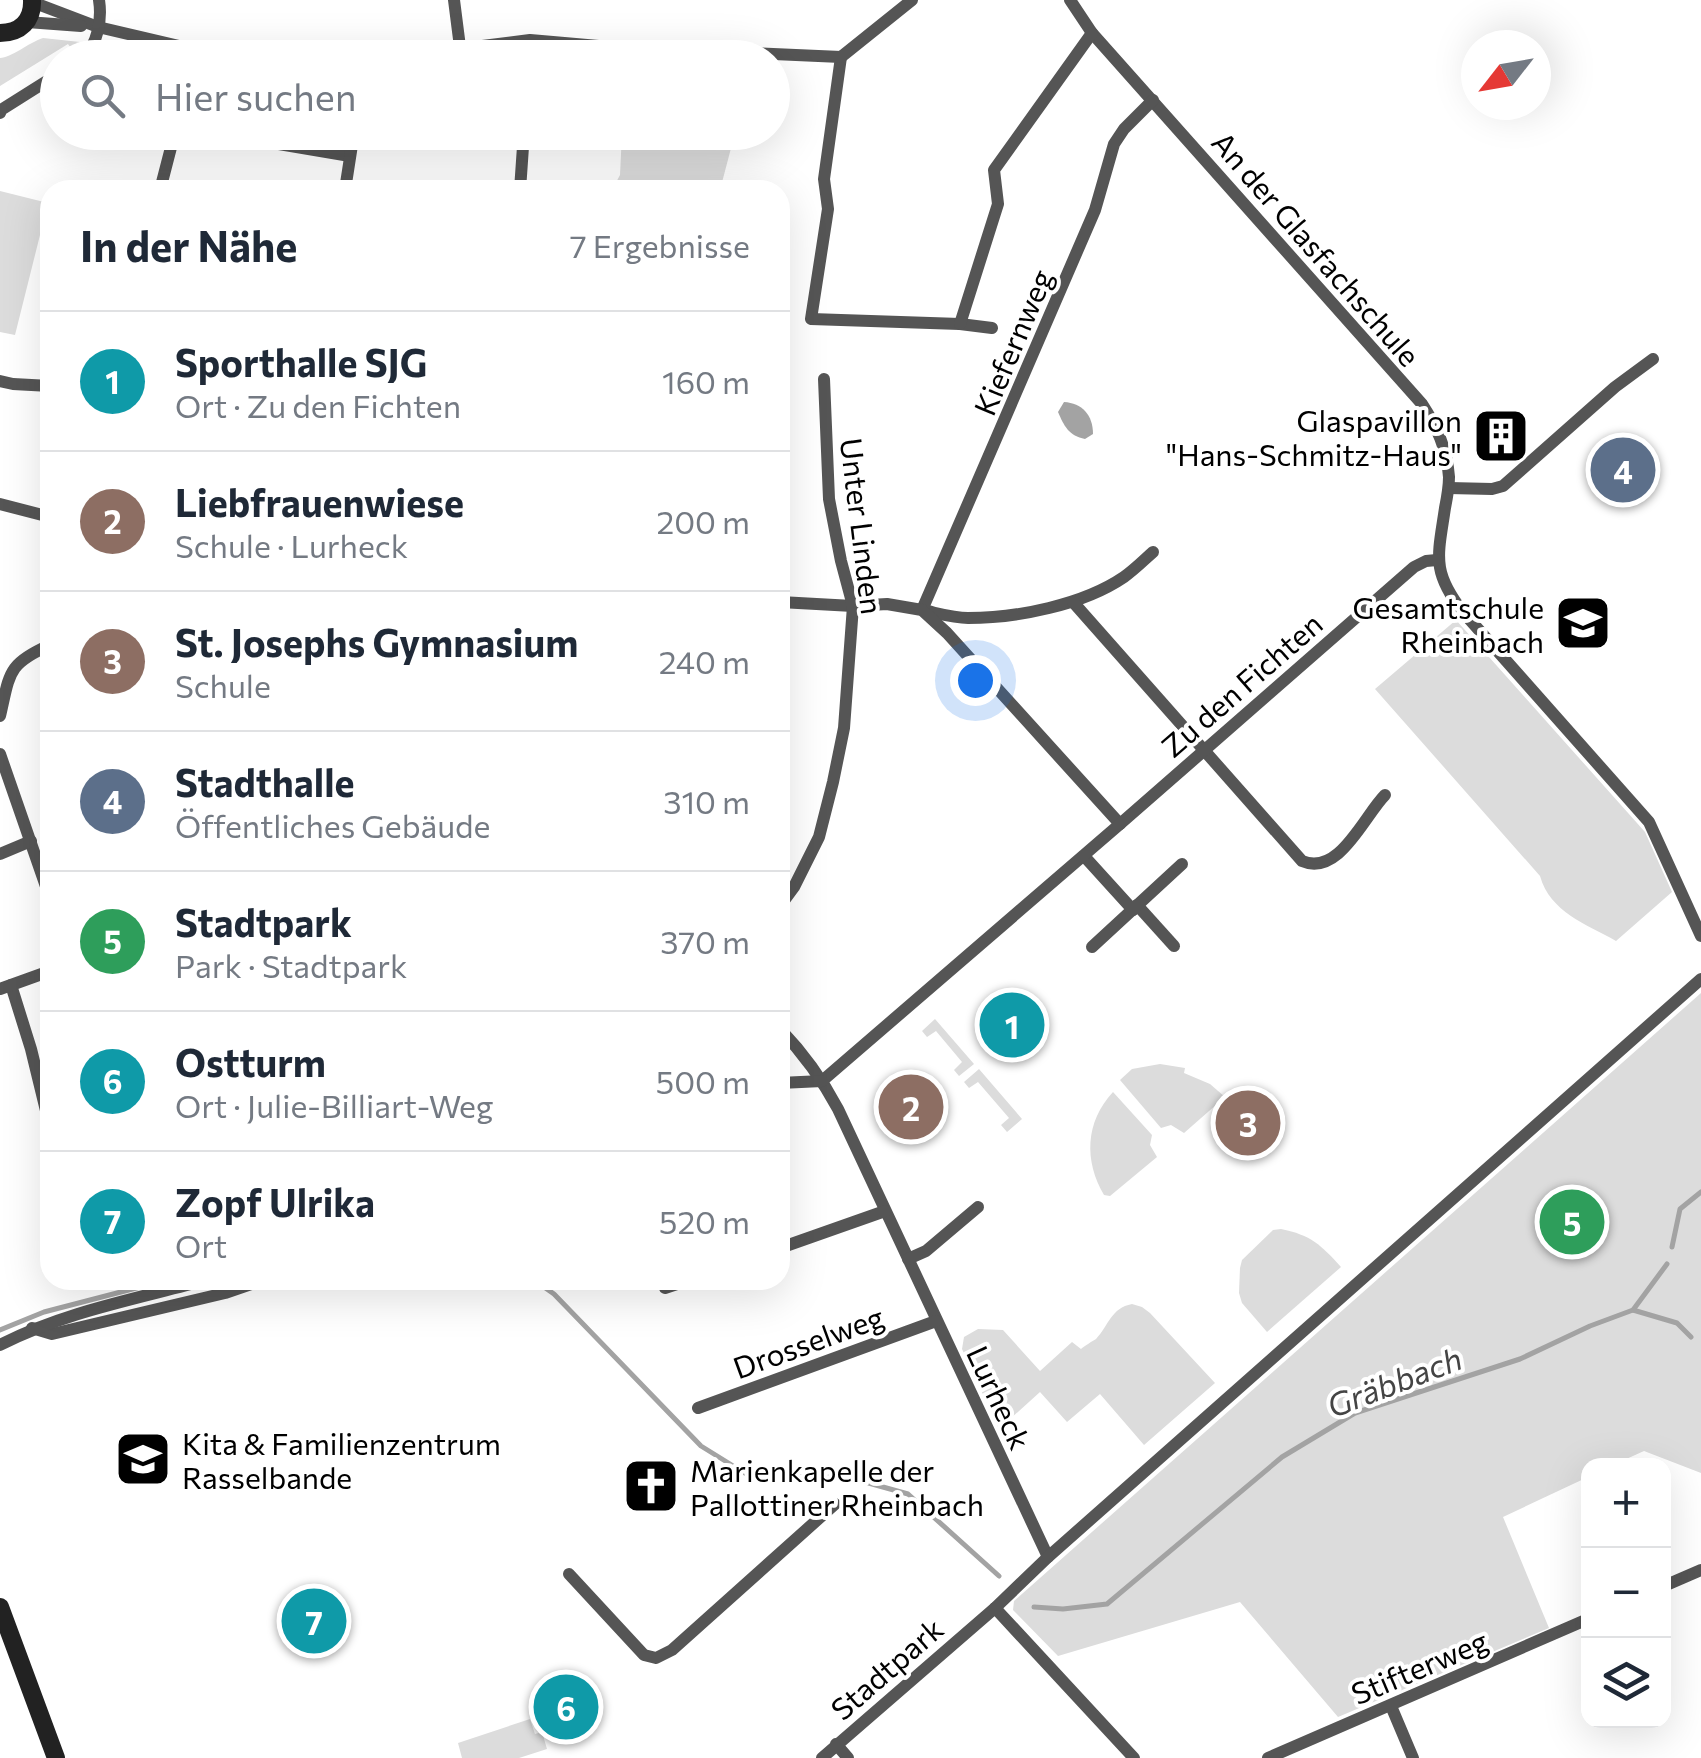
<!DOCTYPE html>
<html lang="de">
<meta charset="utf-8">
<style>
body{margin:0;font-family:Commissioner,sans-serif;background:#f6f6f7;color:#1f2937}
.controls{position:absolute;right:30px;bottom:30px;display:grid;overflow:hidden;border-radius:20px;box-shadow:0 10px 40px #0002}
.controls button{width:90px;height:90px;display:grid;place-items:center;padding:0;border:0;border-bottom:2px solid #e0e1e3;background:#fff;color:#1f2937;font:50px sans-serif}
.compass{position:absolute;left:1461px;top:30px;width:90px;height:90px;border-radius:50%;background:#fff;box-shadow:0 10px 40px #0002;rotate:239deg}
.you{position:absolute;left:975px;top:680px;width:35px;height:35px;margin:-25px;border:8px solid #fff;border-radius:50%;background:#1a73e8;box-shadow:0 0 0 15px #1a73e833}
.badge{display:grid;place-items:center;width:65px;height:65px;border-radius:50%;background:#0b8043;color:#fff;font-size:32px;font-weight:700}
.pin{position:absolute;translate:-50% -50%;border:5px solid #fff;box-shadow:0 2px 10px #0006}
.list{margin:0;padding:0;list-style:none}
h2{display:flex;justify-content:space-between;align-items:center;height:130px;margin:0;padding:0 40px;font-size:42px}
h2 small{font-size:32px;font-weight:400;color:#747a83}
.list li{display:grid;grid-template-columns:65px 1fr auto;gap:30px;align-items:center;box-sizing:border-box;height:140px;padding:0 40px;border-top:2px solid #e0e1e3}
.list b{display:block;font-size:38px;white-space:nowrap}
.list p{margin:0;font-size:32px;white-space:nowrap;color:#747a83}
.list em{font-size:32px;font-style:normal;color:#747a83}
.icon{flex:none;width:55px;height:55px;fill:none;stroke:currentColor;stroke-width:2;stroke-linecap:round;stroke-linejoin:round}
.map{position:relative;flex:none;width:1701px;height:1758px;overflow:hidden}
.search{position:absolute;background:#fff;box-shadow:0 10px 40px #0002;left:40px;top:40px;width:750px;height:110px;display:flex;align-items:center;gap:25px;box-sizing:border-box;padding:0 35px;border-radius:55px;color:#747a83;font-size:38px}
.panel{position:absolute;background:#fff;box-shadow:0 10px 40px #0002;left:40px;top:180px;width:750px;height:1110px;border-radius:30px}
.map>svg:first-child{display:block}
.green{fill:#dcdcdc}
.water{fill:#a3a3a3}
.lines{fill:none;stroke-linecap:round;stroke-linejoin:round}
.stream{stroke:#a3a3a3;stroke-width:5}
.street{stroke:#555;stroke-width:12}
.secondary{stroke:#222;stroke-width:18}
.labels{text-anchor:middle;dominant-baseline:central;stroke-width:8;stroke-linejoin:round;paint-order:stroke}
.street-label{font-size:30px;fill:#000;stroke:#fff}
.poi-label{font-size:30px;fill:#000;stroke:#fff;text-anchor:end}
.water-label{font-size:32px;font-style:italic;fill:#444;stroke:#fff}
</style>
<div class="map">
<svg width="1701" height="1758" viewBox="0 0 1701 1758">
<rect width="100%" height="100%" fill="#fff"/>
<g class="green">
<path d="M43 38 80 42 75 54 68 44 0 86V58C11 58 28 43 43 38Z"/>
<polygon points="622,133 735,133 720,190 612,190 620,175"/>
<polygon points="0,191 48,203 15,335 0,332"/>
<path d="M1456 620 1645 832 1672 892 1616 941C1586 924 1550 912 1540 876L1375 689Z"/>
<polygon points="1701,993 1701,1473 1644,1451 1613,1465 1588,1466 1588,1477 1503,1517 1549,1628 1338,1717 1240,1602 1058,1656 1013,1610 1014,1601"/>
<polygon points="935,1019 974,1064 959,1076 954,1070 962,1062 936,1031 927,1037 922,1031"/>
<polygon points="1160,1064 1185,1068 1184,1073 1210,1084 1225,1097 1184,1133 1171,1125 1161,1128 1120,1080 1132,1069"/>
<polygon points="979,1069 1022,1119 1007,1132 1001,1125 1009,1118 978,1082 969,1088 964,1082"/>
<path d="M1113 1092 1152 1135 1150 1145 1157 1157 1110 1196 1104 1195C1084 1161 1085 1122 1113 1092Z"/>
<path d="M1281 1229C1311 1235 1321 1245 1341 1267L1267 1332 1242 1303 1239 1293 1240 1268 1242 1260 1273 1230Z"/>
<path d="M1132 1304 1142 1307 1150 1313 1215 1383 1144 1445 1100 1394 1067 1422 1040 1392 999 1429 962 1349 964 1337 978 1329 1003 1330 1040 1371 1072 1342 1081 1349C1083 1347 1094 1340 1096 1339 1109 1325 1111 1308 1132 1304Z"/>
<polygon points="530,1719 535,1734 542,1732 547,1749 519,1758 462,1758 458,1743"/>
</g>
<path class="water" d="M1064 402C1082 403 1093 415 1093 434L1085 439C1069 436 1064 426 1058 412Z"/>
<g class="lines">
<g class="stream">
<polyline points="1672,1247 1680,1209 1701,1192"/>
<polyline points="534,1280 554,1294 701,1446 751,1477 847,1477 908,1494 999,1576"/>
<polyline points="1633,1310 1667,1264"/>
<polyline points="0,1330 44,1312 167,1280"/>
<polyline points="1034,1607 1063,1609 1107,1604 1282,1457 1355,1413 1520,1359 1590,1326 1633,1310 1677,1323 1691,1337"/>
</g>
<g class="street">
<polyline points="454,0 460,47"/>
<path d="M1070 0 1092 33 1422 404C1437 427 1447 449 1449 477 1449 487 1447 498 1445 508 1438 556 1431 571 1463 612L1649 822 1701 936"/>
<polyline points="32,2 98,27 192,49 322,58"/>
<polyline points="27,22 81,26"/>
<polyline points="841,57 824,179 828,209 811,319 960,324 992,328"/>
<path d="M83 58C98 44 102 19 99 0"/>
<polyline points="385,58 530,40 610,47 841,57 912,0"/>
<path d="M1153 100 1124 129 1114 144 1095 210 922 610C937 613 953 618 968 618 1017 618 1083 605 1124 577 1134 570 1143 561 1153 552"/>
<polyline points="0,113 1,110 58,74"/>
<polyline points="273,143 350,156"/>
<polyline points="160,190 175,132"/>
<polyline points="345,190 354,132"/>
<polyline points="520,190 524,132"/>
<polyline points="960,324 998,204 994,170 1092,33"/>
<polyline points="0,381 13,384 50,386"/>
<polyline points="1449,488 1492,489 1503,486 1615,387 1653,359"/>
<polyline points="0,504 50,517"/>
<polyline points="780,602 853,606 887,604 922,610 947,633 1120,824"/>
<path d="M1073 602 1302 861C1339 877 1364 816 1385 795"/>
<path d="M0 716C10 673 7 664 50 645"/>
<polyline points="0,754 50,898"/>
<polyline points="0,854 31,841"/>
<polyline points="1084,856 1133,910"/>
<polyline points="1137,905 1174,946"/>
<polyline points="780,906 794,887 819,837 833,782 844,728 853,606 841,561 829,499 824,379"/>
<polyline points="1092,947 1182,864"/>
<polyline points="11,985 31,1049 50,1127"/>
<polyline points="0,989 50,971"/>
<path d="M780 1029C803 1053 822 1079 838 1109L1048 1557"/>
<polyline points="822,1081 1120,824 1414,567 1426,561 1437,560"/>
<polyline points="780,1083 822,1081"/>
<polyline points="780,1248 885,1211"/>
<polyline points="908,1259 926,1251 978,1207"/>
<polyline points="665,1288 689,1280"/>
<polyline points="32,1328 52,1334 225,1293 263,1280"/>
<path d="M0 1345C64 1312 136 1299 206 1280"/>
<polyline points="698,1408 936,1321"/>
<polyline points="569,1574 644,1655 656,1658 672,1650 835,1504"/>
<polyline points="1664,1586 1701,1570"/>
<polyline points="995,1608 1134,1758"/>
<polyline points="1391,1706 1413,1758"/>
<polyline points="836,1744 848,1758"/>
<polyline points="822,1758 995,1608 1048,1557 1701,979"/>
<polyline points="1268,1758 1588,1619"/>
</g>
<g class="secondary">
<path d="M0 33C20 33 33 21 32 0"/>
<polyline points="0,1607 56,1758"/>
</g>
</g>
<defs>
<g id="building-square" transform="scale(2.875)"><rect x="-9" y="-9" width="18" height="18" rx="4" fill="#000" stroke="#fff"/><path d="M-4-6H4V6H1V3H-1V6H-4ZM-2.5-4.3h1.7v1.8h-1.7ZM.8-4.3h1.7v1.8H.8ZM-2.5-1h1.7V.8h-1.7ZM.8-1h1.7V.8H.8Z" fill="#fff"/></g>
<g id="school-square" transform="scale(2.875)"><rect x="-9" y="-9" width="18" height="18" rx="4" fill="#000" stroke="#fff"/><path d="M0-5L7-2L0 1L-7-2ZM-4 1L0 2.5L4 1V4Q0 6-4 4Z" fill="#fff"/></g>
<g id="church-square" transform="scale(2.875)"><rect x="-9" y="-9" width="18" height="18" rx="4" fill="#000" stroke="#fff"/><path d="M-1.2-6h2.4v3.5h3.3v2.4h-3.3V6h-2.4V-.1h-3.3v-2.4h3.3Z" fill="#fff"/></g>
</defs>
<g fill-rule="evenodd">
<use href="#building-square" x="1501" y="436"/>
<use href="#school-square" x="1583" y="623"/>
<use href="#school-square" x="143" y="1459"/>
<use href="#church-square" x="651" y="1486"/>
</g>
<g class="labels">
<g class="street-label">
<text transform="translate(1317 248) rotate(49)">An der Glasfachschule</text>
<text transform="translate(1012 342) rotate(-67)">Kiefernweg</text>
<text transform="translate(863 526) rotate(83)">Unter Linden</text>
<text transform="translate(1241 684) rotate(-41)">Zu den Fichten</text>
<text transform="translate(808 1341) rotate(-20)">Drosselweg</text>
<text transform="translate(1000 1397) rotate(65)">Lurheck</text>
<text transform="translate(1419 1666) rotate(-23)">Stifterweg</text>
<text transform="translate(886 1668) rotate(-41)">Stadtpark</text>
</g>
<g class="poi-label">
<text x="1462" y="419">Glaspavillon<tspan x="1462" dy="34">"Hans-Schmitz-Haus"</tspan></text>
<text x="1544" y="606">Gesamtschule<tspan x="1544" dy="34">Rheinbach</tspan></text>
<text x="182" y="1442" text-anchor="start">Kita &amp; Familienzentrum<tspan x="182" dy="34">Rasselbande</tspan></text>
<text x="690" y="1469" text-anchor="start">Marienkapelle der<tspan x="690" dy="34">Pallottiner Rheinbach</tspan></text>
</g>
<g class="water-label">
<text transform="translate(1394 1381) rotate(-21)">Gräbbach</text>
</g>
</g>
</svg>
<div class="controls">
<button>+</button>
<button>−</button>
<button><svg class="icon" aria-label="layers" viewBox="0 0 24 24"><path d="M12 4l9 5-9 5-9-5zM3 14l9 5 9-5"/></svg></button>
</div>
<svg class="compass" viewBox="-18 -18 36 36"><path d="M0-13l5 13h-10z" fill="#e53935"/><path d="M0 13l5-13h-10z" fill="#747a83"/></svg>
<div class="you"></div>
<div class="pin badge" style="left:1012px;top:1025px;background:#0f9aa8">1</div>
<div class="pin badge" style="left:911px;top:1107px;background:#8d6e63">2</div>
<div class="pin badge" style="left:1248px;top:1123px;background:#8d6e63">3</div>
<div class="pin badge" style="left:1623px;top:470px;background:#5c6f8a">4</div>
<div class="pin badge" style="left:1572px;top:1222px;background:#2e9e5b">5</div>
<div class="pin badge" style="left:566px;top:1707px;background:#0f9aa8">6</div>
<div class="pin badge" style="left:314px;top:1621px;background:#0f9aa8">7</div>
<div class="search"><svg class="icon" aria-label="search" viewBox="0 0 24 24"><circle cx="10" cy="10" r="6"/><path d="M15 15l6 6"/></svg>Hier suchen</div>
<section class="panel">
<h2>In der Nähe<small>7 Ergebnisse</small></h2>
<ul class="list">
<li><span class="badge" style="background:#0f9aa8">1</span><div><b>Sporthalle SJG</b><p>Ort · Zu den Fichten</p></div><em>160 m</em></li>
<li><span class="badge" style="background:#8d6e63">2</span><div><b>Liebfrauenwiese</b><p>Schule · Lurheck</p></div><em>200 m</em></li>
<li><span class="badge" style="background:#8d6e63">3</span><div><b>St. Josephs Gymnasium</b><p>Schule</p></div><em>240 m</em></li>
<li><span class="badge" style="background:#5c6f8a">4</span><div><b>Stadthalle</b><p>Öffentliches Gebäude</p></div><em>310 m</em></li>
<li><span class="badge" style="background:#2e9e5b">5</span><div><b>Stadtpark</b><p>Park · Stadtpark</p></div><em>370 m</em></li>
<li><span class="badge" style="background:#0f9aa8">6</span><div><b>Ostturm</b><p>Ort · Julie-Billiart-Weg</p></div><em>500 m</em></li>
<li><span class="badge" style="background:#0f9aa8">7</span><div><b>Zopf Ulrika</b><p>Ort</p></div><em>520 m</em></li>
</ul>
</section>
</div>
